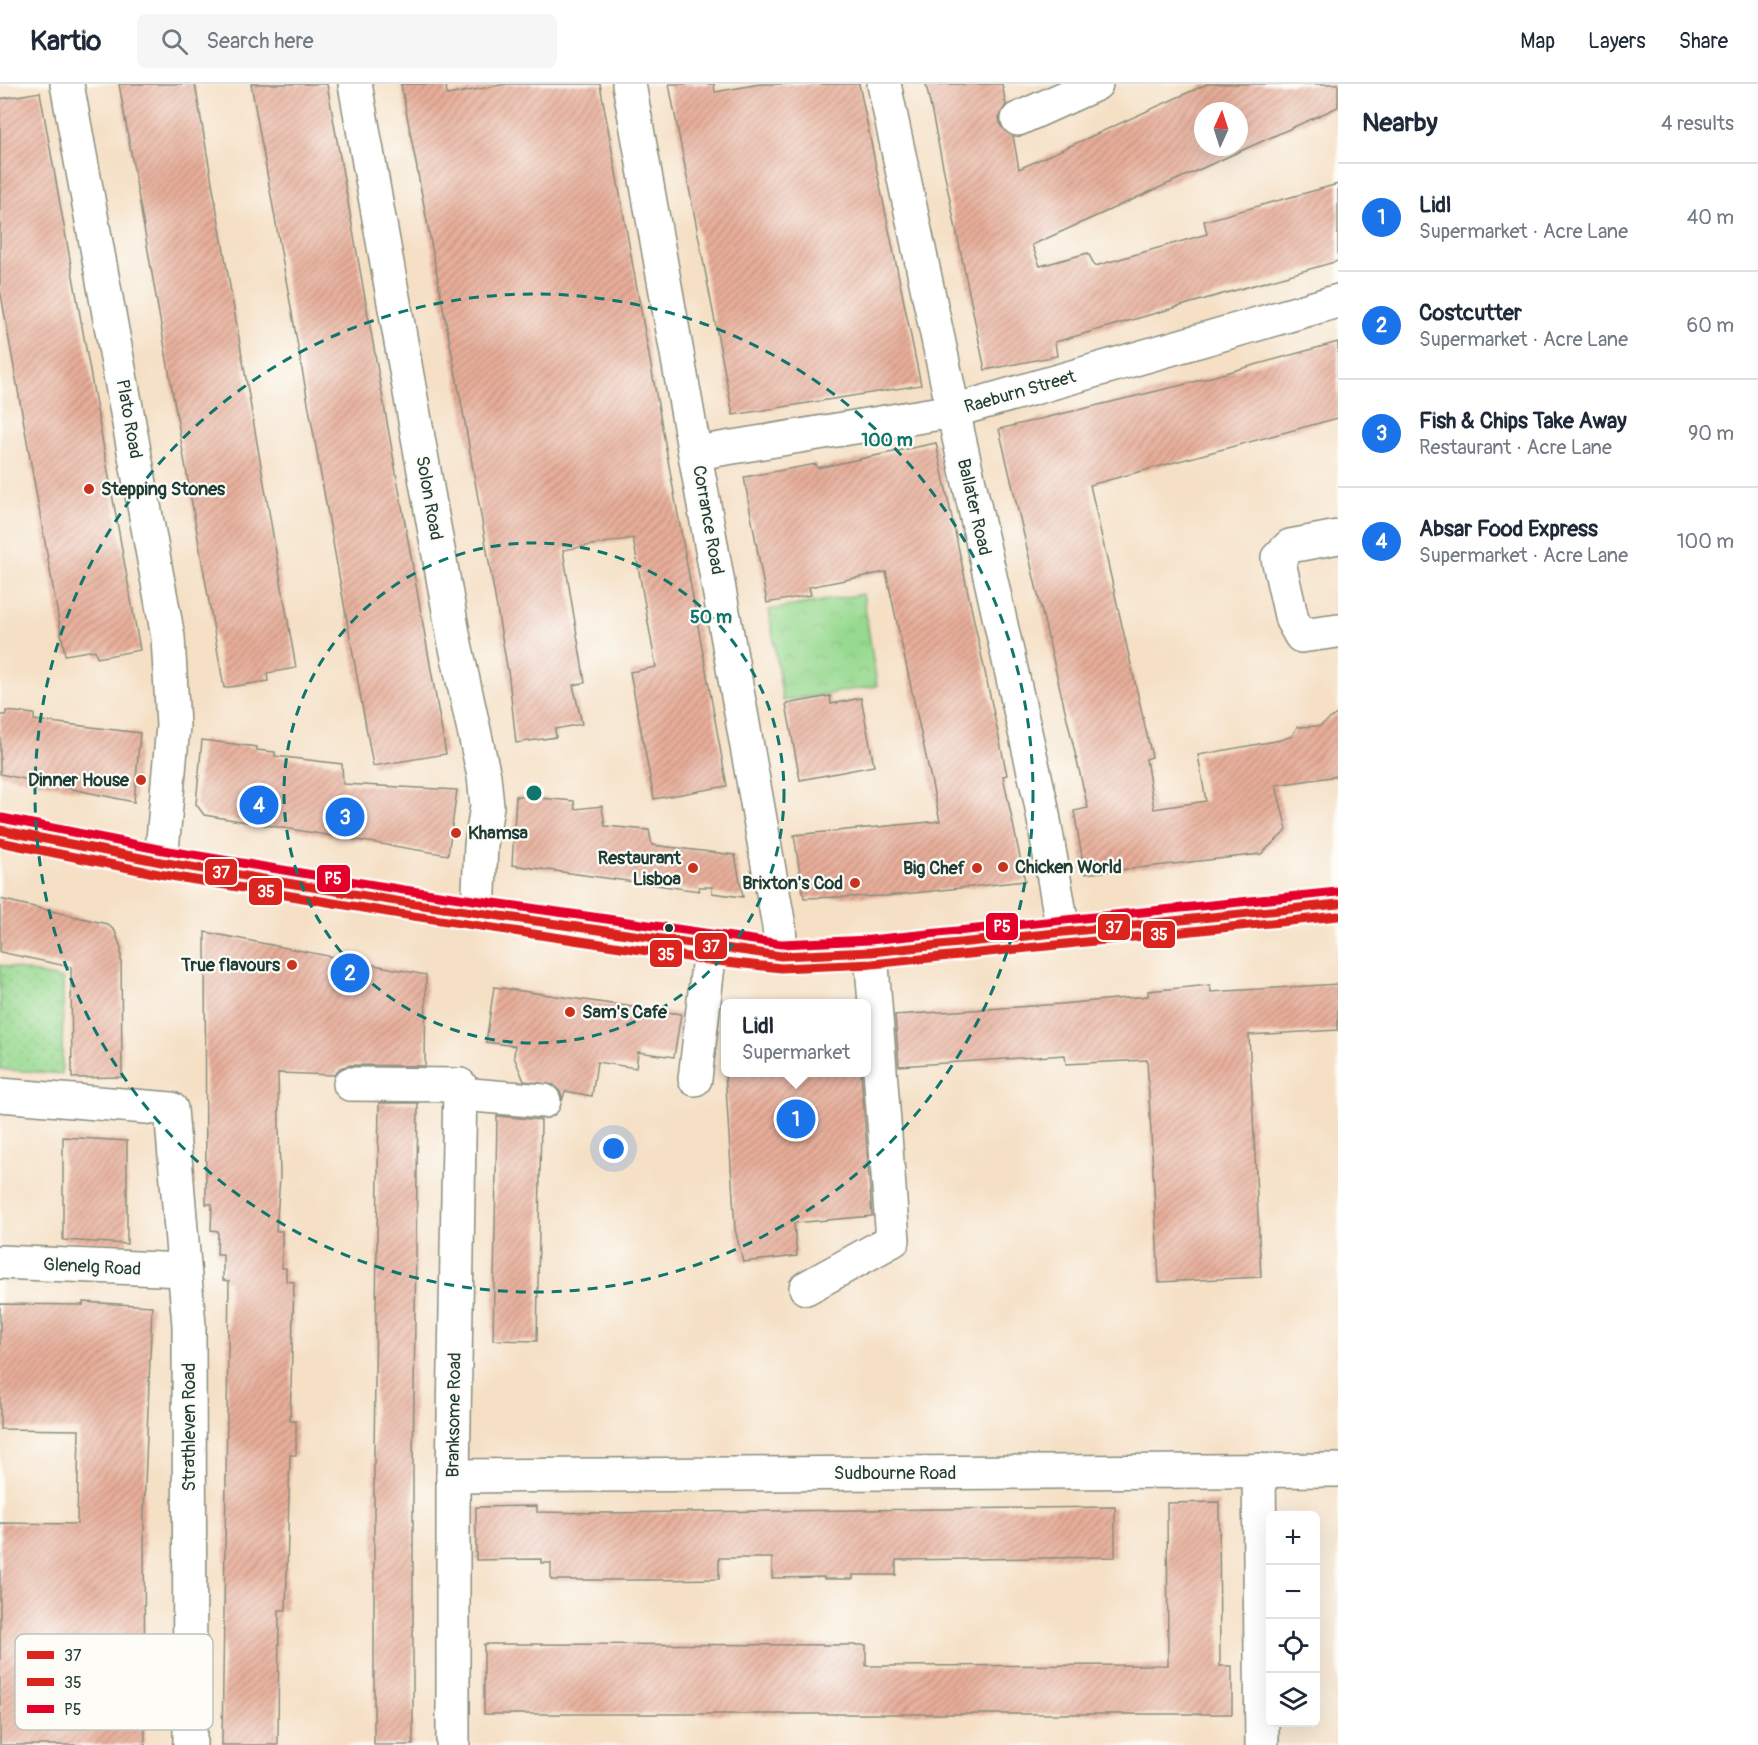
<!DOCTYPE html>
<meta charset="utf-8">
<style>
body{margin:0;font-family:Pangolin,sans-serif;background:#f6f6f7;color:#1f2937}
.controls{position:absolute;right:18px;bottom:18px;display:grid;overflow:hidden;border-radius:9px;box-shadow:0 6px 24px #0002}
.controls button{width:54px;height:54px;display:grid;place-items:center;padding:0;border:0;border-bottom:2px solid #e0e1e3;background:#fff;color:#1f2937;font:30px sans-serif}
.compass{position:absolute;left:1194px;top:18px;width:54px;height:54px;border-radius:50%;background:#fff;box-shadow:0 6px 24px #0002;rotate:3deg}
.you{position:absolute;left:614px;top:1065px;width:21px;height:21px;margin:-15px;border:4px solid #fff;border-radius:50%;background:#1a73e8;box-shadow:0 0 0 9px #1a73e833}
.badge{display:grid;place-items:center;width:39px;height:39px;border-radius:50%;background:#1a73e8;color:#fff;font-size:20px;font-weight:700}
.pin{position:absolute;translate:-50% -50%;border:3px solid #fff;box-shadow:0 2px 6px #0006}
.popup{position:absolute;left:721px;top:915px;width:150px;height:78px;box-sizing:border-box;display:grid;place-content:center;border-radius:9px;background:#fff;filter:drop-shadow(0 2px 4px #0005);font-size:20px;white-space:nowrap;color:#747a83}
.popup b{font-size:22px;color:#1f2937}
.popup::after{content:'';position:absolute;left:50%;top:100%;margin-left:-12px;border:12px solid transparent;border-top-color:#fff}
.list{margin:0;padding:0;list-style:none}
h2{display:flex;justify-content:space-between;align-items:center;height:78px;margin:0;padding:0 24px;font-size:26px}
h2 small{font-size:20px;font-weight:400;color:#747a83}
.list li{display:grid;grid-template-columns:39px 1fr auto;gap:18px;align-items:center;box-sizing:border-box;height:108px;padding:0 24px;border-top:2px solid #e0e1e3}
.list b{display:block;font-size:22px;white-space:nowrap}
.list p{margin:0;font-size:20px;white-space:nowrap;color:#747a83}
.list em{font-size:20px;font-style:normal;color:#747a83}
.icon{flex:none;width:33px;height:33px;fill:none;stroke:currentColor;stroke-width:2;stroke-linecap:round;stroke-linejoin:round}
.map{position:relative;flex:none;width:1338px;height:1661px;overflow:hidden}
header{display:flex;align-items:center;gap:36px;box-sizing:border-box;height:84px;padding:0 30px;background:#fff;border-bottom:2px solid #e0e1e3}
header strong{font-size:28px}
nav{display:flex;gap:33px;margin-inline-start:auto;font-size:21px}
.search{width:420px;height:54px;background:#f6f6f7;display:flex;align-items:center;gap:15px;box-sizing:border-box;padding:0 21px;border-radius:9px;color:#747a83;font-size:22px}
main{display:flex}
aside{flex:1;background:#fff}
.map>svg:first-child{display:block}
.park{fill:url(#park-crowns);stroke:#5b8b62;stroke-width:1.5}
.garden{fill:url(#garden-dots);stroke:#5b8b62;stroke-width:1.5}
.building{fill:url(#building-hatch);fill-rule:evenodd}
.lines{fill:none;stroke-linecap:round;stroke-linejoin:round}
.minor-casing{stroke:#8a8e7d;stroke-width:36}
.major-casing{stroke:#8a8e7d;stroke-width:36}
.minor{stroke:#fff;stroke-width:33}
.major{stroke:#f2c36a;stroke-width:33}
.bus-1-casing{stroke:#fdfcf7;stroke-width:14}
.bus-2-casing{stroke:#fdfcf7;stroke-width:14}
.bus-3-casing{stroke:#fdfcf7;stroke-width:14}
.bus-1{stroke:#dc241f;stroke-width:9}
.bus-2{stroke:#dc241f;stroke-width:9}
.bus-3{stroke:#e4002b;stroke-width:9}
.ring{fill:none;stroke:#0f766e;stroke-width:3;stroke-dasharray:10 8}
.poi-dot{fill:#c8321e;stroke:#fdfcf7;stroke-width:2}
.bus-dot{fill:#1f3d34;stroke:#fdfcf7;stroke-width:2}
.labels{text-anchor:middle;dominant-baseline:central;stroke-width:4.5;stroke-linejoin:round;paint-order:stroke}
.street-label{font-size:18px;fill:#1f3d34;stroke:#fdfcf7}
.poi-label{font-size:18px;font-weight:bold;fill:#1f3d34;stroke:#fdfcf7;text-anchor:end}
.key{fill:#fdfcf7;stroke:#bac3bc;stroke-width:1.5}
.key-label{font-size:16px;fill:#1f3d34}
.centre{fill:#0f766e;stroke:#fdfcf7;stroke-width:3}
.ring-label{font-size:18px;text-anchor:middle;font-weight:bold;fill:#0f766e;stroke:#fdfcf7;stroke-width:4.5;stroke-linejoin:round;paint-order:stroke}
.line-badge{stroke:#fdfcf7;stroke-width:2}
.badge-label{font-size:16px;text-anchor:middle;font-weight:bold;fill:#fff}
</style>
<header>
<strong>Kartio</strong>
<div class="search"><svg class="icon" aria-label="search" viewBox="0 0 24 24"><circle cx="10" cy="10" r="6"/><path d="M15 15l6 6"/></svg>Search here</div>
<nav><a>Map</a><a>Layers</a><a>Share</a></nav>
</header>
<main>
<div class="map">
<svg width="1338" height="1661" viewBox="0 0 1338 1661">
<defs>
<pattern id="park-crowns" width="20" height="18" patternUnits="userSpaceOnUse" patternTransform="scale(1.5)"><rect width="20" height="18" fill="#97d98f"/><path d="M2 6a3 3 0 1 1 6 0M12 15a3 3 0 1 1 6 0" fill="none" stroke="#82bb7c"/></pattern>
<pattern id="garden-dots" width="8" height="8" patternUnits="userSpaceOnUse" patternTransform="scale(1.5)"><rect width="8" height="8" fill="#97d98f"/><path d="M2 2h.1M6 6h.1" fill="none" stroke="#82bb7c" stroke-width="1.8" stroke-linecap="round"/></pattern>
<pattern id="building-hatch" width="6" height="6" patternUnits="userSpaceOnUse" patternTransform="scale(1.5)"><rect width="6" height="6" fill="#e8ae9a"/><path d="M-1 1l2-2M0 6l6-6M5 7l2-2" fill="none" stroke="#bb8f7e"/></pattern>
</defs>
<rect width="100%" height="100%" fill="#fdfcf7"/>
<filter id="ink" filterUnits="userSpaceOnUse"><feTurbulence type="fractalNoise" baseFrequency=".0167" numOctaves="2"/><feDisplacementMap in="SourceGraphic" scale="12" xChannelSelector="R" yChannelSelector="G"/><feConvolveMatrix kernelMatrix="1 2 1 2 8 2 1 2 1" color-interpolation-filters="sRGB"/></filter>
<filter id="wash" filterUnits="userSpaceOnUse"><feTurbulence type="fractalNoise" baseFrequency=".008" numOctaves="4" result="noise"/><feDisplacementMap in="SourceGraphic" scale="24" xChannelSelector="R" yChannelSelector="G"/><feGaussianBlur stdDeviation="1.35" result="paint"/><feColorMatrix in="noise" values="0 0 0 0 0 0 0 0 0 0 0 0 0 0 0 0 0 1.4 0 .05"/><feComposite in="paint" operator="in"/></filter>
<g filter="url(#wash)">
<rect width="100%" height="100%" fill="#f5e0c6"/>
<polygon class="park" points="863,510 877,602 783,617 769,526"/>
<polygon class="garden" points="0,881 63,895 62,990 0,985"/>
<g id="blocks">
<g class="building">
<polygon points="119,0 195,0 296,584 267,589 268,597 224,604"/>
<polygon points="251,0 327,0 446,670 373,682"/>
<polygon points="401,0 446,0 447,11 506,0 600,0 727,702 654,715 630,588 656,583 633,454 563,466 585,599 573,601 582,640 555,645 556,653 516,659 509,594 465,339"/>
<polygon points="669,0 714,0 715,8 760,0 859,0 921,301 733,331"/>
<path d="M926 0H1002L1006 21 999 33 1001 42 1013 52 1019 85 1207 0H1338V23L1032 161 1040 182 1088 169 1095 182 1207 150 1204 137 1338 100V177L1055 258 1057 272 985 286ZM1203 27H1239V63H1203Z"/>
<polygon points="40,8 140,566 97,574 95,566 65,571 0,205 0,15"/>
<polygon points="1338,258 1338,334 1090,401 1152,673 1146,675 1154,725 1206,717 1198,671 1281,656 1292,652 1297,643 1320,642 1338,629 1338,692 1276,701 1287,746 1261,770 1085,790 1074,727 1088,724 999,345 1182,301"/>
<polygon points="936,359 1007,691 1003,692 1025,797 886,812 804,814 794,751 940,737 886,488 809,503 811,511 767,519 744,393 816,380 817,384"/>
<polygon points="830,612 831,620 861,614 874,682 800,696 786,620"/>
<polygon points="6,627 34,630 34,636 140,649 134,718 0,690 0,631 6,631"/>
<polygon points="202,656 257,663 257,666 275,668 275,672 342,680 343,700 457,706 448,771 204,731 196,720"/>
<polygon points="516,712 574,717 575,725 602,722 605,742 649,746 652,761 735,771 743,813 712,809 712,803 699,803 699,807 512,781"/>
<polygon points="0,815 107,840 115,847 121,864 122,993 72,994 71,883 0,868"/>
<polygon points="205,848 426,891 425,982 350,981 340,984 334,991 278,989 280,1094 276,1147 282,1147 282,1184 286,1184 286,1197 294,1198 290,1337 296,1337 296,1371 290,1371 286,1526 279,1526 278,1661 222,1661 229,1197 223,1196 223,1170 217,1170 218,1147 211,1146 212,1120 206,1120"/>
<polygon points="1338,900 1338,946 1249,951 1261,1193 1159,1198 1147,976 1066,980 1065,971 899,982 895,931 1061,920 1148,912 1148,907 1210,901 1211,908"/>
<polygon points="494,903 681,930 674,973 638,968 636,984 597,978 592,1012 565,1007 562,1017 561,1009 554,1001 524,997 514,973 515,962 486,958"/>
<polygon points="725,988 861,988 872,1132 794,1139 797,1172 743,1178 735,1145"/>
<polygon points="379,1019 418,1019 413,1379 413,1661 374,1661 374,1367"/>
<polygon points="497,1032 541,1036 537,1257 493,1256"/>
<polygon points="63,1053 127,1057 127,1160 63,1156"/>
<polygon points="83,1218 152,1222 144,1428 145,1661 0,1661 0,1439 77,1440 79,1346 0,1345 0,1220 83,1221"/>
<polygon points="1219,1418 1220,1582 1232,1582 1232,1630 484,1630 484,1560 866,1561 866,1582 1168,1581 1167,1419"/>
<polygon points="537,1422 537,1428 602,1429 1115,1423 1115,1473 896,1476 896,1491 853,1491 853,1495 824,1495 824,1493 772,1494 772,1474 719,1474 719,1495 653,1496 551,1496 551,1479 541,1479 541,1475 476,1476 476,1423"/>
</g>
</g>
</g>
<g filter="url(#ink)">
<use href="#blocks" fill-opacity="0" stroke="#8a8e7d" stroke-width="1.5"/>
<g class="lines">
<g class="minor-casing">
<g id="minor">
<polyline points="67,0 168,553 173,642 161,778"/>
<polyline points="355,0 454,555 484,692 487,722 481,761 478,829"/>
<polyline points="629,0 779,842 781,872"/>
<polyline points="884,0 959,354 1041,719 1063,847"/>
<polyline points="1018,35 1096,0"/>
<polyline points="696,369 953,327 1338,217"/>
<polyline points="1338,453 1290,462 1278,474 1292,536 1301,552 1338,547"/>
<polyline points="695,995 710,864"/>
<polyline points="350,1000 460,1001 453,1392 453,1661"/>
<polyline points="460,1010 544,1017"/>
<polyline points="0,1011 171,1025 189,1241 190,1661"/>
<polyline points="0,1178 183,1186"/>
<polyline points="806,1204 893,1156 871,868"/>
<polyline points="1259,1386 1262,1661"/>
<polyline points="453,1392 1338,1386"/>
</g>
</g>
<g class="major-casing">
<polyline id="major" points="0,746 161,778 402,818 710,864 781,872 871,868 1338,820"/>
</g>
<use href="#minor" class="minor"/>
<use href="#major" class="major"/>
<g class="bus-1-casing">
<polyline id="bus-1" points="0,746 161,778 402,818 781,872 871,868 1338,820"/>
</g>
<g class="bus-2-casing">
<polyline id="bus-2" points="0,758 159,790 400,830 708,876 781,884 872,880 1338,832"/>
</g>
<g class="bus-3-casing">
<polyline id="bus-3" points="2,734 163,766 404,806 781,860 870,856 1337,808"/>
</g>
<use href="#bus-1" class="bus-1"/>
<use href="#bus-2" class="bus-2"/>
<use href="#bus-3" class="bus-3"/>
</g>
</g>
<g class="ring">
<circle cx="534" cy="709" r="250"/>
<circle cx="534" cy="709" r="499"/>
</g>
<g class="poi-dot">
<circle cx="89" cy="405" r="6"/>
<circle cx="141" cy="696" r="6"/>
<circle cx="456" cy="749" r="6"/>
<circle cx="1003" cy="783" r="6"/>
<circle cx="693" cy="784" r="6"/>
<circle cx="977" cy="784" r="6"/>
<circle cx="855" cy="799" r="6"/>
<circle cx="292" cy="881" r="6"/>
<circle cx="570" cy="928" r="6"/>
</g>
<circle class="bus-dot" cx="669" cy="844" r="5"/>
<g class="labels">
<g class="street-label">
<text transform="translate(1020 308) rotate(-16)">Raeburn Street</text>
<text transform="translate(129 335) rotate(80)">Plato Road</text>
<text transform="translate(429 414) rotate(80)">Solon Road</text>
<text transform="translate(974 423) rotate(77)">Ballater Road</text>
<text transform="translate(708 436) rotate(80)">Corrance Road</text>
<text transform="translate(92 1183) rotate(3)">Glenelg Road</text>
<text transform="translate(454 1331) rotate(-89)">Branksome Road</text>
<text transform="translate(189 1343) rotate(-90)">Strathleven Road</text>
<text x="895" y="1389">Sudbourne Road</text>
</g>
<g class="poi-label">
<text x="101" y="405" text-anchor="start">Stepping Stones</text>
<text x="129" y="696">Dinner House</text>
<text x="468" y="749" text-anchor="start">Khamsa</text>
<text x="681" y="774">Restaurant<tspan x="681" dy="21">Lisboa</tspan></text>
<text x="1015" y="783" text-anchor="start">Chicken World</text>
<text x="965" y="784">Big Chef</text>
<text x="843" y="799">Brixton's Cod</text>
<text x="280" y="881">True flavours</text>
<text x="582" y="928" text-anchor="start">Sam's Cafe</text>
</g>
</g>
<rect x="15" y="1550" width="198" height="96" rx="9" class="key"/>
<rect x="27" y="1567" width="27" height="8" fill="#dc241f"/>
<rect x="27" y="1594" width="27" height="8" fill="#dc241f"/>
<rect x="27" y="1621" width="27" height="8" fill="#e4002b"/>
<g class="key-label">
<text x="64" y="1577">37</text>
<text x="64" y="1604">35</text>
<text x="64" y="1631">P5</text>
</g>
<circle cx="534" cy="709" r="9" class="centre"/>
<g class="ring-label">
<text x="887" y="362">100 m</text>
<text x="711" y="539">50 m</text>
</g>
<g class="line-badge">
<rect x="204" y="774" width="34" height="28" rx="6" fill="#dc241f"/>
<rect x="316" y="780" width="35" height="29" rx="6" fill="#e4002b"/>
<rect x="248" y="793" width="35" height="29" rx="6" fill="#dc241f"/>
<rect x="985" y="828" width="34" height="29" rx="6" fill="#e4002b"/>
<rect x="1097" y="829" width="34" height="28" rx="6" fill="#dc241f"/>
<rect x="1142" y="836" width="34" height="29" rx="6" fill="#dc241f"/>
<rect x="694" y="848" width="34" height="28" rx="6" fill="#dc241f"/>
<rect x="649" y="855" width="34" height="29" rx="6" fill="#dc241f"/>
</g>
<g class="badge-label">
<text x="221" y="794">37</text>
<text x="333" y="800">P5</text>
<text x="266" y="813">35</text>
<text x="1002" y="848">P5</text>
<text x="1114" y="849">37</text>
<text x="1159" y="856">35</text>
<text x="711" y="868">37</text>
<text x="666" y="876">35</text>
</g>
</svg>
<div class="controls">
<button>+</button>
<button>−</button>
<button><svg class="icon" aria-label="locate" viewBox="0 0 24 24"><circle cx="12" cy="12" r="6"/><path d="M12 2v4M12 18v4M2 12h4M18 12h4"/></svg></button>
<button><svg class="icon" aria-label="layers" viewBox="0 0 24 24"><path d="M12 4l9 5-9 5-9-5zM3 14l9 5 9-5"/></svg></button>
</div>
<svg class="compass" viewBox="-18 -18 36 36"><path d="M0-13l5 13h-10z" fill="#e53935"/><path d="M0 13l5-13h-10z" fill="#747a83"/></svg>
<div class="you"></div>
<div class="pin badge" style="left:796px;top:1035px">1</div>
<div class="popup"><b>Lidl</b>Supermarket</div>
<div class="pin badge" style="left:350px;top:889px">2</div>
<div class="pin badge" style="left:345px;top:733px">3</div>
<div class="pin badge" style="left:259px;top:721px">4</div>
</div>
<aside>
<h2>Nearby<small>4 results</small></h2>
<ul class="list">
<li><span class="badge">1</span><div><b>Lidl</b><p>Supermarket · Acre Lane</p></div><em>40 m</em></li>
<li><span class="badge">2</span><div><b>Costcutter</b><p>Supermarket · Acre Lane</p></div><em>60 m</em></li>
<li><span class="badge">3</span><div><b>Fish &amp; Chips Take Away</b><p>Restaurant · Acre Lane</p></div><em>90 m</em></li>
<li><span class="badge">4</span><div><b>Absar Food Express</b><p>Supermarket · Acre Lane</p></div><em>100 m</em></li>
</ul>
</aside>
</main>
